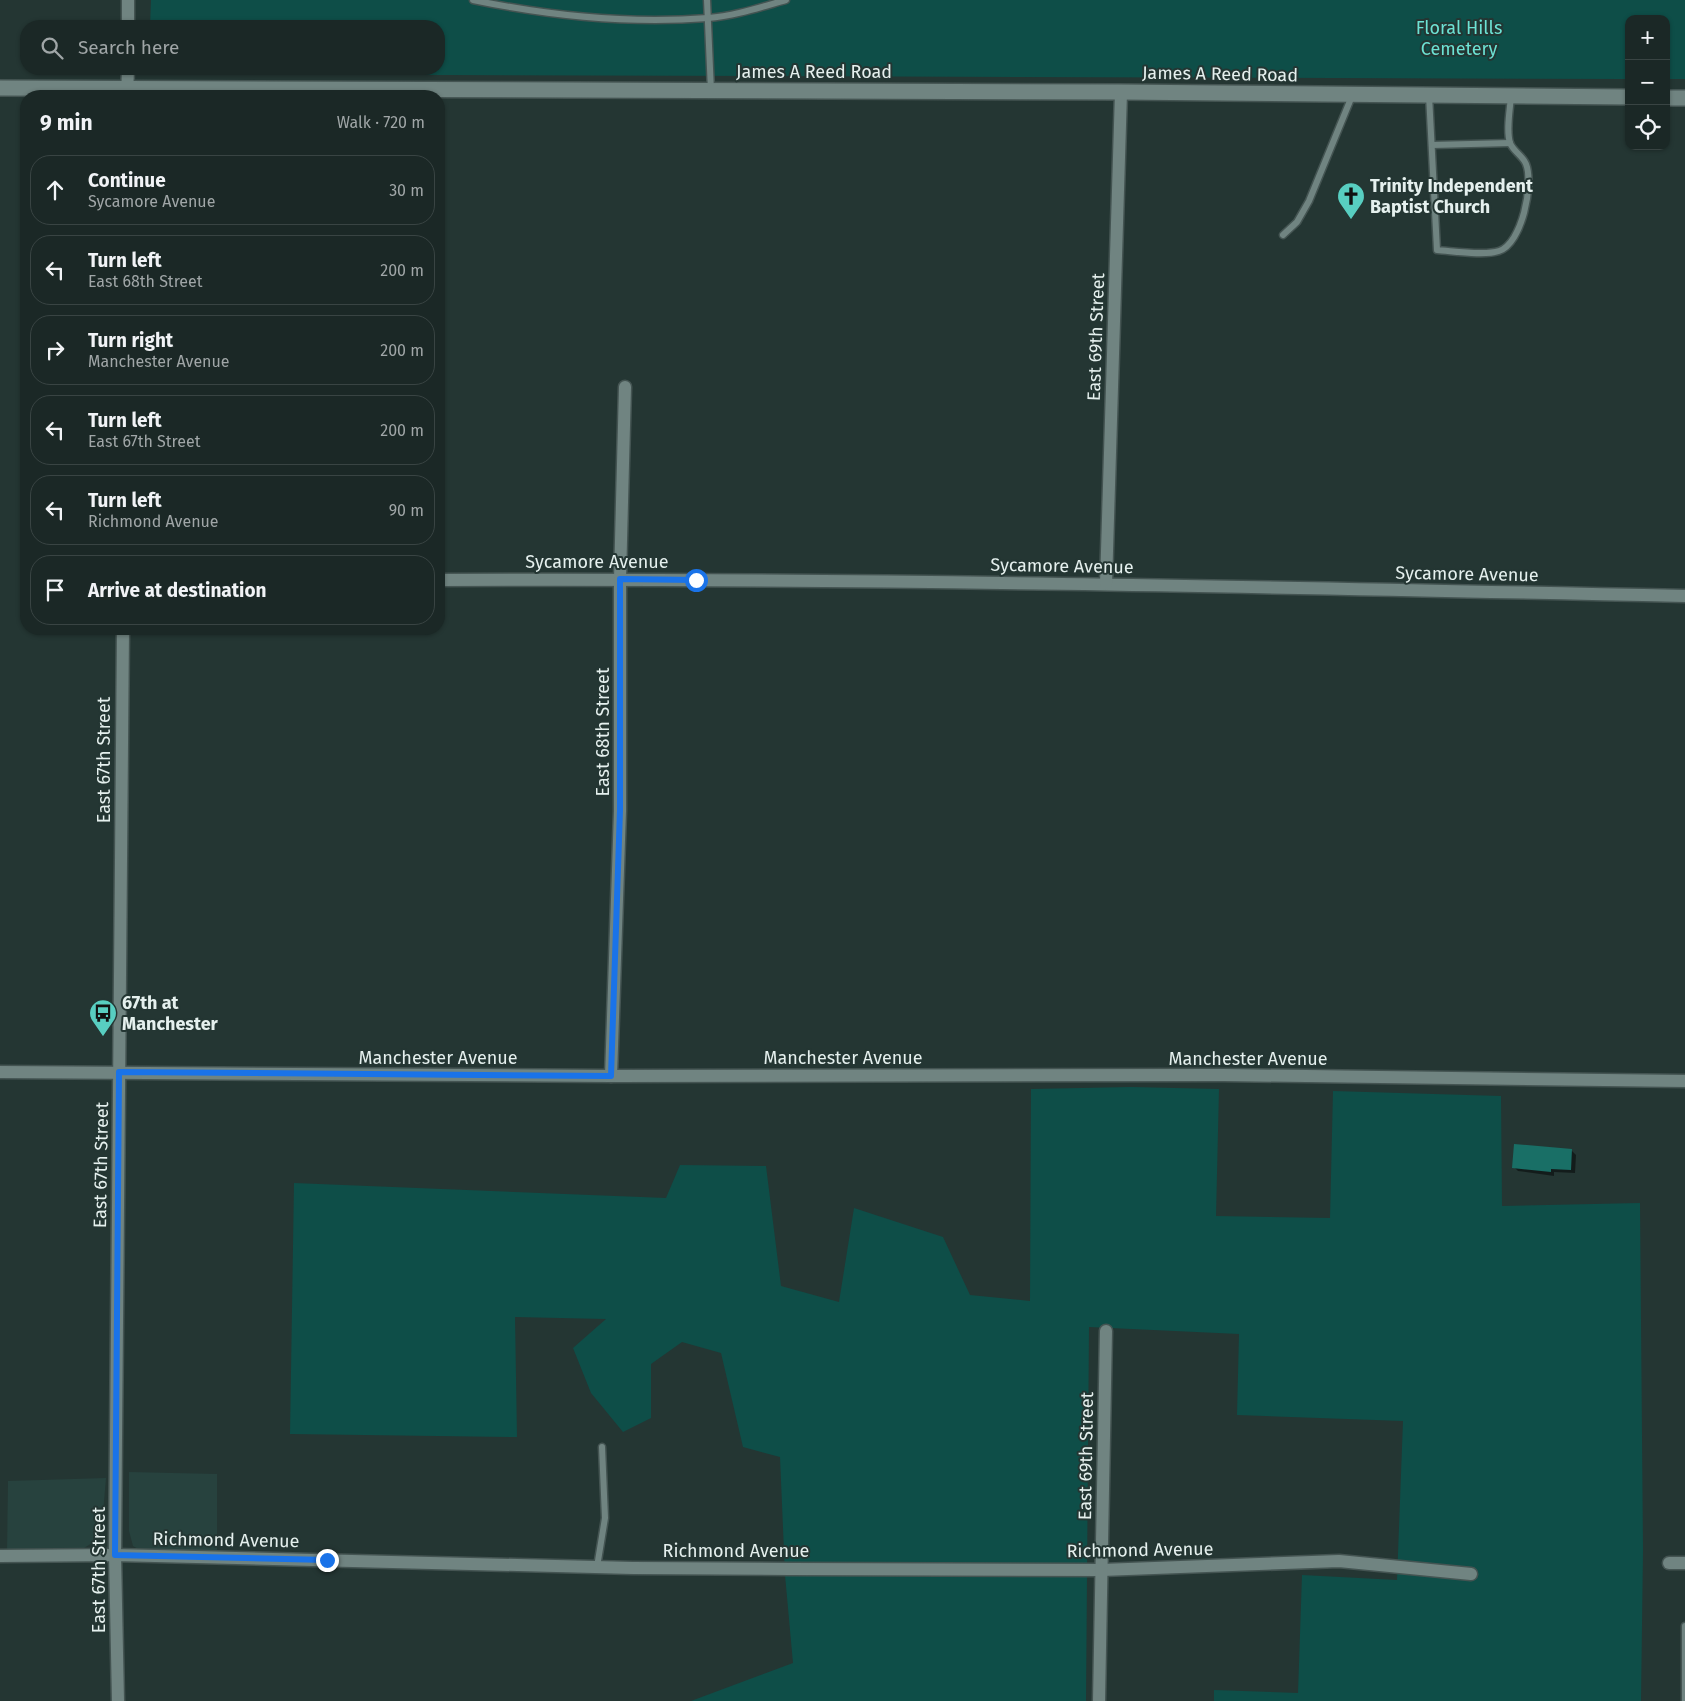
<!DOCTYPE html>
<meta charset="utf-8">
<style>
body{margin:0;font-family:"Fira Sans",sans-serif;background:#283432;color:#f1f3f6}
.controls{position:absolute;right:15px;top:15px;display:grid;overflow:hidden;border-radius:10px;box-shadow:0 1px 4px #0004}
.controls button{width:45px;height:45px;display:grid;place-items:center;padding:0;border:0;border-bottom:1px solid #394443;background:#1b2826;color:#f1f3f6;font:25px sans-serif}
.stop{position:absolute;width:15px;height:15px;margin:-11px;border:4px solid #1a73e8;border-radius:50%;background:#fff}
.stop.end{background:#1a73e8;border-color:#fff;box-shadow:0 1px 5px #0008}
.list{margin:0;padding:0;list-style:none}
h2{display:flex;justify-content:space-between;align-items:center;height:65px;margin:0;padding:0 20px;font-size:21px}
h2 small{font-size:16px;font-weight:400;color:#a0a6a7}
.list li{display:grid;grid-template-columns:32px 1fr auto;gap:15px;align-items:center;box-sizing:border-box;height:70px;margin:0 10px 10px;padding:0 10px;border:1px solid #394443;border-radius:20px}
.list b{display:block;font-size:19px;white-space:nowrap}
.list p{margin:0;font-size:16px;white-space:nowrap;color:#a0a6a7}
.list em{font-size:16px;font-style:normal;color:#a0a6a7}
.icon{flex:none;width:28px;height:28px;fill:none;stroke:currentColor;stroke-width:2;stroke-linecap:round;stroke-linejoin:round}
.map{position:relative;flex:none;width:1685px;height:1701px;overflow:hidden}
.search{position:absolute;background:#1b2826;box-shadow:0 1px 4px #0004;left:20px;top:20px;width:425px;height:55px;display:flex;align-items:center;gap:12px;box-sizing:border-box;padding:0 18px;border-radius:20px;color:#a0a6a7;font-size:19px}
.panel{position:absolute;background:#1b2826;box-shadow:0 1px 4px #0004;left:20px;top:90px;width:425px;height:545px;border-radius:20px}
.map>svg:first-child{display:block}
.built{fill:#27423e}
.green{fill:#0e4e48}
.shadow{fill:#0007}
.building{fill:#196f66}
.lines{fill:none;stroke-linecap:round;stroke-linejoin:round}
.service-casing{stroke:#445452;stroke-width:9}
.minor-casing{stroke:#445452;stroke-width:15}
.tertiary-casing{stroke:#445452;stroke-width:18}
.service{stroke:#708481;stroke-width:6}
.minor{stroke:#708481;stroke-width:12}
.tertiary{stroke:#708481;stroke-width:15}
.route{stroke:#1a73e8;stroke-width:6}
.labels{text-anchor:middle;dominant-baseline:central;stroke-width:4;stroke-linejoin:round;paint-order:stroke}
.park-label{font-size:18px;fill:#6ce2d4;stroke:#243633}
.street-label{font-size:18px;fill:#e5f0ee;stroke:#243633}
.poi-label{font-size:18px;font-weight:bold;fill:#e5f0ee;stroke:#243633;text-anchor:start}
</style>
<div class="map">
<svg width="1685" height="1701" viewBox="0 0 1685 1701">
<rect width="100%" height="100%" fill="#243633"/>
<g class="built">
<polygon points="129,1472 217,1474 217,1551 140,1550 133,1546 129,1531"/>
<polygon points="106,1478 103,1513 96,1536 92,1543 84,1548 70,1551 7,1553 8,1481"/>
</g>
<g class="green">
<polygon points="151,0 1685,0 1685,79 1666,79 1666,19 1629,19 1629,79 150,74 150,69 439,69 439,26 150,26"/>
<polygon points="1131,1087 1219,1089 1216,1216 1330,1218 1333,1091 1501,1096 1502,1206 1640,1203 1643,1550 1641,1701 1214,1701 1214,1690 1298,1693 1302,1575 1397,1580 1403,1421 1237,1415 1239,1334 1089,1327 1086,1701 691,1701 793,1663 785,1575 780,1457 743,1447 721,1353 682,1342 651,1364 651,1418 623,1432 591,1393 573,1348 606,1319 515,1317 517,1437 290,1434 294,1183 666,1198 680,1165 766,1166 781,1286 839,1302 854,1208 943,1237 970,1295 1030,1301 1031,1089"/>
</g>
<polygon class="shadow" points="1572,1151 1576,1155 1575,1173 1554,1172 1554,1176 1518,1171 1514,1167"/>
<polygon class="building" points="1514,1144 1572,1149 1571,1170 1551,1169 1551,1172 1512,1168"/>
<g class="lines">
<g class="service-casing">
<g id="service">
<path d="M473 0C550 16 629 24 708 18 734 16 761 7 786 0"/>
<polyline points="707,0 711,91"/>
<path d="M1429 95 1437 250C1453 251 1484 256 1499 251 1522 244 1534 184 1526 164 1523 156 1513 151 1510 143 1506 130 1510 110 1511 96"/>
<polyline points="1432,145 1510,143"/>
<polyline points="1283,235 1297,222 1309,201 1352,96"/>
<polyline points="597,1567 605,1518 602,1447"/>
<polyline points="1685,1701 1685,1626"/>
</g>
</g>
<g class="minor-casing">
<g id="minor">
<polyline points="128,26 128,0"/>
<polyline points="127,96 128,69"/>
<path d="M439 580C854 578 1270 587 1685 596"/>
<polyline points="1106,584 1121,92"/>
<polyline points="0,1072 611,1076 1223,1075 1685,1081"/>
<polyline points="611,1076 620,811 620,579 625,387"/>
<polyline points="0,1556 115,1555 633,1568 790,1569 1102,1570 1339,1561 1471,1574"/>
<polyline points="1669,1563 1685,1563"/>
<polyline points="118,1701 115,1555 123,629"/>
<polyline points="1099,1701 1106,1331"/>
</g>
</g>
<g class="tertiary-casing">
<g id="tertiary">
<polyline points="0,88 1121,92 1629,97"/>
<polyline points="1666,98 1685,98"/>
</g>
</g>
<use href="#service" class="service"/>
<use href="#minor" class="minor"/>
<use href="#tertiary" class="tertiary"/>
</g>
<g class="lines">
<polyline class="route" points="327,1560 115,1555 119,1072 611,1076 620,810 620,579 696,580"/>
</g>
<defs>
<g id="church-pin" transform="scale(1.4375)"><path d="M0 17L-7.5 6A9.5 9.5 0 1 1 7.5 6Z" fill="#58cec1" stroke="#243633"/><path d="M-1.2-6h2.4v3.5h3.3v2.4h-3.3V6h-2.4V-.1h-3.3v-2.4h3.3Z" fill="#111"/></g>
<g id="bus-pin" transform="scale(1.4375)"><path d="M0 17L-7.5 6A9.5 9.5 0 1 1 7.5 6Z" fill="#58cec1" stroke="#243633"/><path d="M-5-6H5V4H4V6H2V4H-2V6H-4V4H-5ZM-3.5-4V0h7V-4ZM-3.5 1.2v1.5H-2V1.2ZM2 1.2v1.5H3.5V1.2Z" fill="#111"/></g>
</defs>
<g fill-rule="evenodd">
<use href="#church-pin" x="1351" y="196"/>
<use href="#bus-pin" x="103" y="1013"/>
</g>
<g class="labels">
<g class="park-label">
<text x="1459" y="28">Floral Hills<tspan x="1459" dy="21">Cemetery</tspan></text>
</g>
<g class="street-label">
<text x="814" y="72">James A Reed Road</text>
<text transform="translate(1220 74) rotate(1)">James A Reed Road</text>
<text transform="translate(1096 337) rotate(-88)">East 69th Street</text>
<text x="597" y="562">Sycamore Avenue</text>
<text transform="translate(1062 566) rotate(1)">Sycamore Avenue</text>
<text transform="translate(1467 574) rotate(1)">Sycamore Avenue</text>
<text transform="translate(603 732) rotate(-90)">East 68th Street</text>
<text transform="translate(104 760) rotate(-90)">East 67th Street</text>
<text x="438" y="1058">Manchester Avenue</text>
<text x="843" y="1058">Manchester Avenue</text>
<text x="1248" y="1059">Manchester Avenue</text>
<text transform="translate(101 1165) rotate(-89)">East 67th Street</text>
<text transform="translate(1086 1456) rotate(-89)">East 69th Street</text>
<text transform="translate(226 1540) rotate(1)">Richmond Avenue</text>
<text transform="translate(1140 1550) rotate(-1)">Richmond Avenue</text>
<text x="736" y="1551">Richmond Avenue</text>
<text transform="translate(99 1570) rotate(-90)">East 67th Street</text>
</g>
<g class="poi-label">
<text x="1370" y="186">Trinity Independent<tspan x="1370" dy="21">Baptist Church</tspan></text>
<text x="122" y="1003">67th at<tspan x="122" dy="21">Manchester</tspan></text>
</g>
</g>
</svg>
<div class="controls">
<button>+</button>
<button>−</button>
<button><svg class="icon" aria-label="locate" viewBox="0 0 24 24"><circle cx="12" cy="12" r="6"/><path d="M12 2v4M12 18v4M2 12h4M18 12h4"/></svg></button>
</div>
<div class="stop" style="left:696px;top:580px"></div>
<div class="stop end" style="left:327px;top:1560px"></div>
<div class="search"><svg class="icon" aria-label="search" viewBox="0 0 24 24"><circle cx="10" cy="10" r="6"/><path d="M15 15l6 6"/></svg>Search here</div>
<section class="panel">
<h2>9 min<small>Walk · 720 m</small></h2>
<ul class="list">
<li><svg class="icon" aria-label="ahead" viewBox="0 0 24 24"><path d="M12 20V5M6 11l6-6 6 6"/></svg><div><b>Continue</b><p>Sycamore Avenue</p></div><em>30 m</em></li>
<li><svg class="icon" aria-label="left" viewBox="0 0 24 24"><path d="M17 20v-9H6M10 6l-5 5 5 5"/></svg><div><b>Turn left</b><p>East 68th Street</p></div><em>200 m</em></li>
<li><svg class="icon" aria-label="right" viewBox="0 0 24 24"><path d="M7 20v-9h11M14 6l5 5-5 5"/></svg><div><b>Turn right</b><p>Manchester Avenue</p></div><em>200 m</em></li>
<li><svg class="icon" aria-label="left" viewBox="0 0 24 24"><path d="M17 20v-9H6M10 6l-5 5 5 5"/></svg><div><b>Turn left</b><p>East 67th Street</p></div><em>200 m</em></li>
<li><svg class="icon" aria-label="left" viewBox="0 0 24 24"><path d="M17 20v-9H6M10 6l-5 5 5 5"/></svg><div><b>Turn left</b><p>Richmond Avenue</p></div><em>90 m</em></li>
<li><svg class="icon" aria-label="arrive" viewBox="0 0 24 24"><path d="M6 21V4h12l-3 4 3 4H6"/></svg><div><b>Arrive at destination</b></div></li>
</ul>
</section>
</div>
